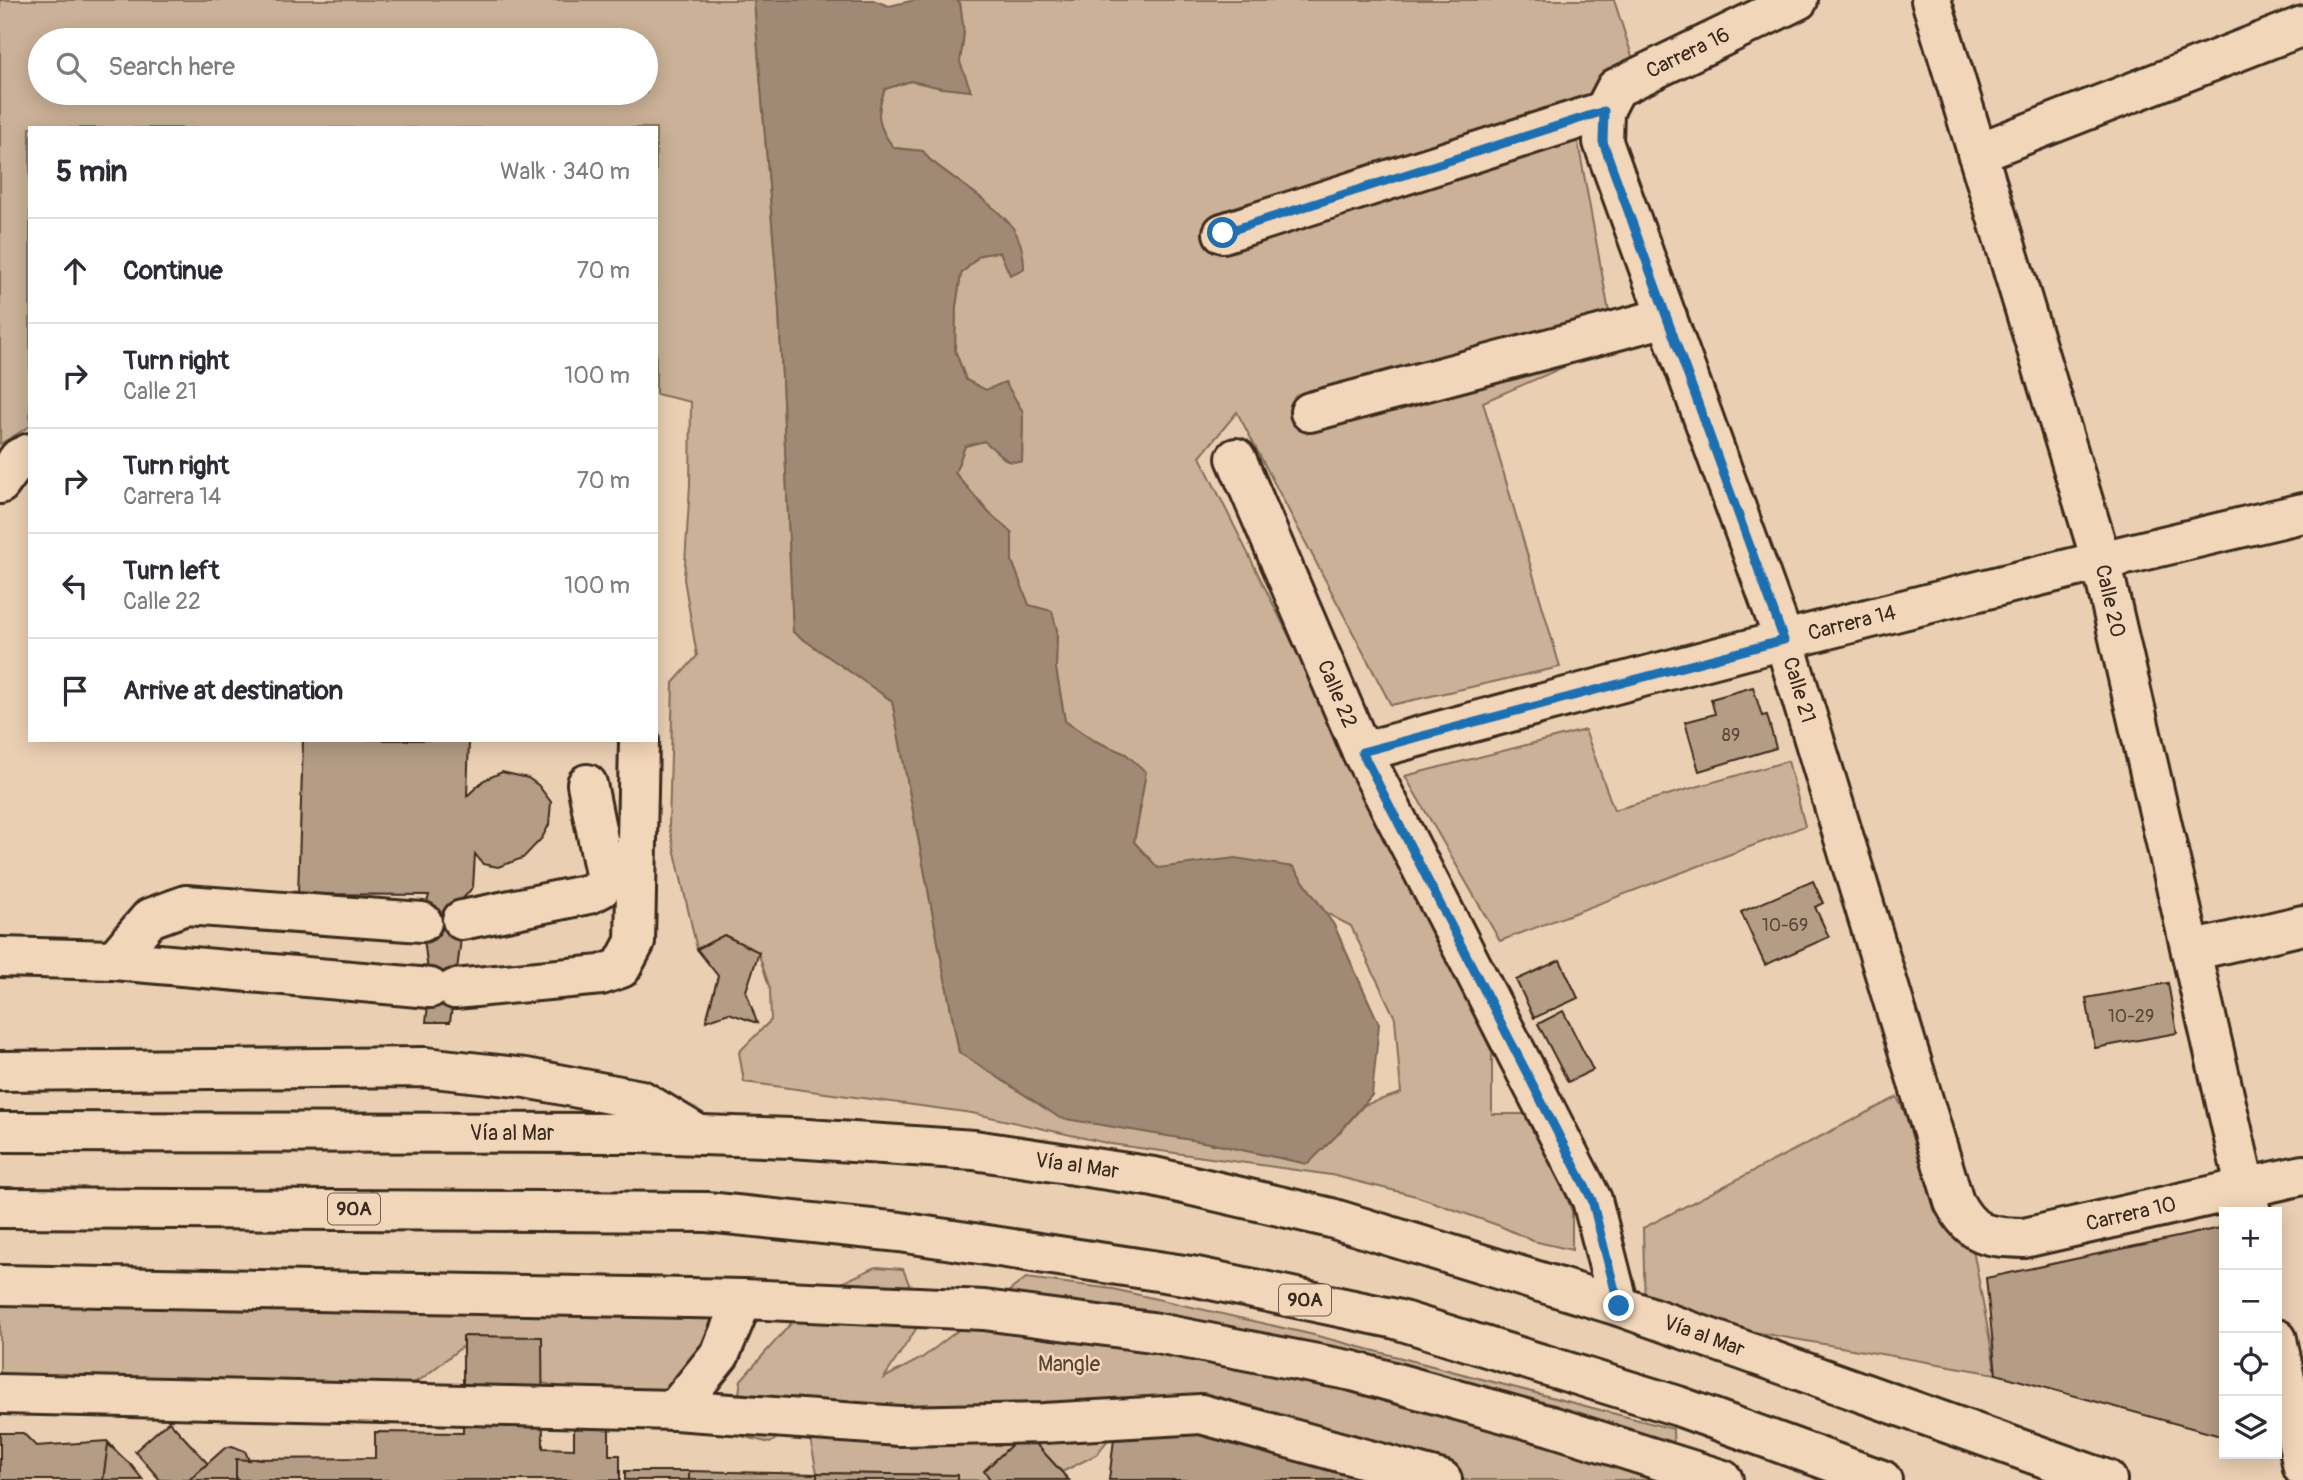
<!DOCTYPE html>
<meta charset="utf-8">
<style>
body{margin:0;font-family:Pangolin,sans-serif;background:#f2f2f3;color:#2b2b33}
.controls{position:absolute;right:21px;bottom:21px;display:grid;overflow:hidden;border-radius:0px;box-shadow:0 4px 18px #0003}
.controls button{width:63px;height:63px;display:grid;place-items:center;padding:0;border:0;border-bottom:2px solid #e1e1e2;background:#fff;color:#2b2b33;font:35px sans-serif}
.stop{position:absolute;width:21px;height:21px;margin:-16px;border:5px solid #1f6fb2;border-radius:50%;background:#fff}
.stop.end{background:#1f6fb2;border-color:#fff;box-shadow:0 2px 7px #0008}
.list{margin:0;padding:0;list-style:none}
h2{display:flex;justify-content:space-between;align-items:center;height:91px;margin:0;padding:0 28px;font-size:30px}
h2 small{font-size:23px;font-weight:400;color:#7c7c81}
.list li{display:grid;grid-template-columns:46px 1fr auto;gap:21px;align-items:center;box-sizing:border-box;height:105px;padding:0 28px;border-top:2px solid #e1e1e2}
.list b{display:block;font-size:26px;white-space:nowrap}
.list p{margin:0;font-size:23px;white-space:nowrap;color:#7c7c81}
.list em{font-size:23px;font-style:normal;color:#7c7c81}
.icon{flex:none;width:38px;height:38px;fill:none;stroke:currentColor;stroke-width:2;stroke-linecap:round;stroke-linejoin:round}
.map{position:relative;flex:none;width:2303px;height:1480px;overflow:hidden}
.search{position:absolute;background:#fff;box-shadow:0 4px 18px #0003;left:28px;top:28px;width:630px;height:77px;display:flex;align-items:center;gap:18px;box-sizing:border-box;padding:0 24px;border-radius:38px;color:#7c7c81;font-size:26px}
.panel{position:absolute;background:#fff;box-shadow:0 4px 18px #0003;left:28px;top:126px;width:630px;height:616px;border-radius:0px}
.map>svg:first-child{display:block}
.green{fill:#cab197;stroke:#826e5a;stroke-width:2;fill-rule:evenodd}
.water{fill:#a08974;stroke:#786352;stroke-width:2}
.building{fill:#b49c85;stroke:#3b2a1e;stroke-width:2}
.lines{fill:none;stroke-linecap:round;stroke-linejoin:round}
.minor-casing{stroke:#3b2a1e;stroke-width:44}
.major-casing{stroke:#3b2a1e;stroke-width:44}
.highway-casing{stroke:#3b2a1e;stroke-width:44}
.minor{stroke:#f2d6b9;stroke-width:38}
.major{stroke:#f2d6b9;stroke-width:38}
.highway{stroke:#f2d6b9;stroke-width:38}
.route{stroke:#1f6fb2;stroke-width:9}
.labels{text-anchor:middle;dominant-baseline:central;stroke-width:5;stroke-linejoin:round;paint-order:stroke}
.number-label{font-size:18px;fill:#594638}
.shield{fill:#f2d6b9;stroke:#725e4c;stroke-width:2}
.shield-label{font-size:19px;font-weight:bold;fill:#3b2a1e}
.street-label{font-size:21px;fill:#3b2a1e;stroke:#f2d6b9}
.park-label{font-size:21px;fill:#584536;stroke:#f2d6b9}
</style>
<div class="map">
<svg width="2303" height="1480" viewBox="0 0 2303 1480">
<rect width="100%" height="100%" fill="#ebcfb3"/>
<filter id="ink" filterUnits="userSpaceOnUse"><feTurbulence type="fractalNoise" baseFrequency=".0143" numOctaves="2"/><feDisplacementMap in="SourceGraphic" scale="14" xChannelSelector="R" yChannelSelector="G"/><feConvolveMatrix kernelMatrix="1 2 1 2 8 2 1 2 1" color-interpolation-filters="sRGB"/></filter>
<g filter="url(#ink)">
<g class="green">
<path d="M0 0H754L779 309 793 632 892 701 959 1052 1209 1143 1307 1164 1338 1134 1364 1105 1401 1093 1395 1018 1351 926 1326 913 1293 867 1158 868 1134 842 1141 807 1126 754 1093 740 1065 721 1056 669 1057 630 1029 605 1012 561V533L989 513 955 473 965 446 985 441 1007 461 1022 462 1023 412 1005 382 986 391 966 380 955 350 956 306 961 274 980 255 1000 251 996 210 929 159 923 151 894 148C877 127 875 114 885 89L911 81 942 88C966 53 966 45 960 3L956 0H1614L1633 59 1576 131 1615 345 1483 402 1560 667 1391 705 1237 412 1200 457 1429 918 1492 1052V1114H1535L1572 1211V1250L1533 1241 1500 1226 1416 1196 1331 1175 1111 1144 972 1113 744 1082 739 1052 771 1020 770 989 758 952 724 935 697 949 669 826 673 683 697 656 684 579 690 485 691 402 656 394V128H30V426L0 444ZM40 40H646V93H40Z"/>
<polygon points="1585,730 1614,810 1788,761 1805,826 1500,941 1405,776"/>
<polygon points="1897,1097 1974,1254 1996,1374 1645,1313 1643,1228"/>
<polygon points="876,1267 903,1269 914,1297 916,1329 884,1378 922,1358 1026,1278 1113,1289 1314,1335 1673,1429 1675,1480 1416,1480 1115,1431 1096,1455 1062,1472 1025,1432 984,1471 991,1480 958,1480 958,1475 817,1473 811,1443 800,1423 770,1443 733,1434 741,1380 795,1319 841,1283"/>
<polygon points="0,1301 728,1313 677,1406 589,1393 542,1383 542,1337 463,1346 423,1378 374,1403 0,1389"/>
</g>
<path class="water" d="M754 0H873L889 6 915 0H956L960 3 964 33 960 62 971 91 942 88 911 81 885 89C875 113 877 127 894 148L923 151 929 159C952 178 996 205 1013 228 1021 240 1024 255 1024 269L1010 275 1000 252 980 255 961 274 956 306 955 350 966 380 986 390 1005 382 1023 412 1022 462 1008 461 984 441 965 446 955 473 989 513 1012 533V561L1029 605 1052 611 1057 630 1056 669 1065 721 1093 740 1126 754 1146 772 1134 842 1158 868 1235 858 1293 867 1334 925 1379 1024 1372 1095 1338 1134 1308 1164 1209 1143 1060 1118 959 1052 892 701 793 632 779 309Z"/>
<g class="building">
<polygon points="1753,687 1762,716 1767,715 1776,748 1699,771 1685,722 1715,714 1711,699"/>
<polygon points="303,740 469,740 467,796 484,780 502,772 528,778 538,785 551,802 549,825 542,838 523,858 498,867 483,864 475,854 473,887 460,902 462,920 460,947 450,1022 426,1022 430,988 422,922 429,895 298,894"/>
<polygon points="1813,881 1823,903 1815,907 1829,937 1765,965 1741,912"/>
<polygon points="724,935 759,952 746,991 757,1023 729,1013 706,1021 718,976 697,949"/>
<polygon points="1560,960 1578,998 1534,1018 1516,980"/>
<polygon points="2168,983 2177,1033 2095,1048 2086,998"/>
<polygon points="1563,1011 1593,1070 1568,1082 1538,1024"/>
<polygon points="2224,1227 2224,1437 1996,1374 1986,1278"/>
<polygon points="463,1336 542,1337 543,1448 574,1449 574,1428 609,1429 609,1455 620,1455 620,1480 236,1480 236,1459 375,1458 375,1432 463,1433"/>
<polygon points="169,1421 210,1466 195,1480 160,1480 135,1451"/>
<polygon points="1211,1425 1416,1480 1109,1480 1115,1431"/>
<polygon points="1025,1432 1069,1480 991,1480 984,1471"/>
<polygon points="0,1433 23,1433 36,1446 107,1441 133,1469 125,1480 0,1480"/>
<polygon points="108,1444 131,1465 143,1480 103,1480"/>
<polygon points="232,1446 245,1451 249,1460 236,1459 236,1480 189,1480 225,1448"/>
<rect x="625" y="1471" width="64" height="9"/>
<polygon points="689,1471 817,1474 817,1480 689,1480"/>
<polygon points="817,1473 958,1475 958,1480 817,1480"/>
</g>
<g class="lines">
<g class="minor-casing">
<g id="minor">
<path d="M1798 0 1616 88 1604 111 1603 142 1784 640 1954 1202C1972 1236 1987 1237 2024 1238L2303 1175"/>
<polyline points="1931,0 2101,560 2251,1212"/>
<polyline points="1977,153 2303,26"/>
<polyline points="1223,233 1604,111"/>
<polyline points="1310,412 1667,317"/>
<polyline points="1236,458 1362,752 1592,1200 1619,1306"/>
<polyline points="0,484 19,458 30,453"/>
<path d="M1362 752C1674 667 1988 586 2303 513"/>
<polyline points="462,920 589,894 601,888 606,879 587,784"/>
<polyline points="2191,951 2303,925"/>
<polyline points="0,957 114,960 430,988"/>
<polyline points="114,960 150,918 186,905 422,922"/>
<polyline points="455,989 601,975 621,968 635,942 639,740"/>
<polyline points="2277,1339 2303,1468"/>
<polyline points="0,1394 675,1410 899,1426 1044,1423 1201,1414 1442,1480"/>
<polyline points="675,1410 720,1354 743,1299"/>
</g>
</g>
<g class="major-casing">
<polyline id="major" points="0,1285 743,1299 984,1310 1152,1332 1353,1371 1551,1426 1723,1480"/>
</g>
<g class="highway-casing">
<g id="highway">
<polyline points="0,1071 425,1067 526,1078 641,1100 697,1134"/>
<polyline points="0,1132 640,1133 792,1138 974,1150 1154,1177 1331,1218 1619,1306 2107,1480"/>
<polyline points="0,1208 707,1212 900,1232 1197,1277 1396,1319 1678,1406 1882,1480"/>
</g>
</g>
<use href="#minor" class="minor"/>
<use href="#major" class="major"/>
<use href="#highway" class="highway"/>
</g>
</g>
<g class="lines" filter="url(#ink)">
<polyline class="route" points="1223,233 1604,111 1603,142 1784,640 1362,752 1592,1200 1619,1306"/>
</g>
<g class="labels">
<g class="number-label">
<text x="1731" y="735">89</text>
<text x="1785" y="925">10-69</text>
<text x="2131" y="1016">10-29</text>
</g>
<g class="shield">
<rect x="328" y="1193.5" width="52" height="31" rx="5"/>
<rect x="1279" y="1284.5" width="52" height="31" rx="5"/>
</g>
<g class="shield-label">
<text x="354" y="1209">90A</text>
<text x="1305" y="1300">90A</text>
</g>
<g class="street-label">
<text transform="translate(1688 53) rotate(-26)">Carrera 16</text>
<text transform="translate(2110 601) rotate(77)">Calle 20</text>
<text transform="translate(1852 623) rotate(-14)">Carrera 14</text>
<text transform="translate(1799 690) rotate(73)">Calle 21</text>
<text transform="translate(1337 694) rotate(67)">Calle 22</text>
<text x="512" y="1133">Vía al Mar</text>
<text transform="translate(1077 1166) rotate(8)">Vía al Mar</text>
<text transform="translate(2131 1214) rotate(-13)">Carrera 10</text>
<text transform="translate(1704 1336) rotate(20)">Vía al Mar</text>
</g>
<g class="park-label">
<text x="1069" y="1364">Mangle</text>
</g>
</g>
</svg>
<div class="controls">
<button>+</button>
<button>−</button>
<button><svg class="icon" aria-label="locate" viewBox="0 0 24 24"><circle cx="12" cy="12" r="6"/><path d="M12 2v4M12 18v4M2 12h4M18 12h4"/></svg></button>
<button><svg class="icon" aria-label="layers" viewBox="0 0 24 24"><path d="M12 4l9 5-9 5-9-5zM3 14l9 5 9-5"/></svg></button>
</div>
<div class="stop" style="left:1223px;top:233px"></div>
<div class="stop end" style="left:1619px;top:1306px"></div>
<div class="search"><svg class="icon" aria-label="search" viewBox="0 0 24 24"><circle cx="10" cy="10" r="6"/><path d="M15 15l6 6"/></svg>Search here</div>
<section class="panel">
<h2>5 min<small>Walk · 340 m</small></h2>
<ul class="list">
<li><svg class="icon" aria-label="ahead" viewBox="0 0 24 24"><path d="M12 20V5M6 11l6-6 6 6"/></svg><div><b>Continue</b></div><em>70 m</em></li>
<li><svg class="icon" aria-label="right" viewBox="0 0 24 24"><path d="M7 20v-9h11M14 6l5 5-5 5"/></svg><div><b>Turn right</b><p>Calle 21</p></div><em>100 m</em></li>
<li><svg class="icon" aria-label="right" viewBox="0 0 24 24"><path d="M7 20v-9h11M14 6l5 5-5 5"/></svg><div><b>Turn right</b><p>Carrera 14</p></div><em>70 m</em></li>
<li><svg class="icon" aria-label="left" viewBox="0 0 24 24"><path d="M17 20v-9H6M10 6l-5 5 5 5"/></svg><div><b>Turn left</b><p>Calle 22</p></div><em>100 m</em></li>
<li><svg class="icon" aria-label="arrive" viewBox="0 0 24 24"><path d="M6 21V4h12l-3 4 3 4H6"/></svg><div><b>Arrive at destination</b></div></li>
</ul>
</section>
</div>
